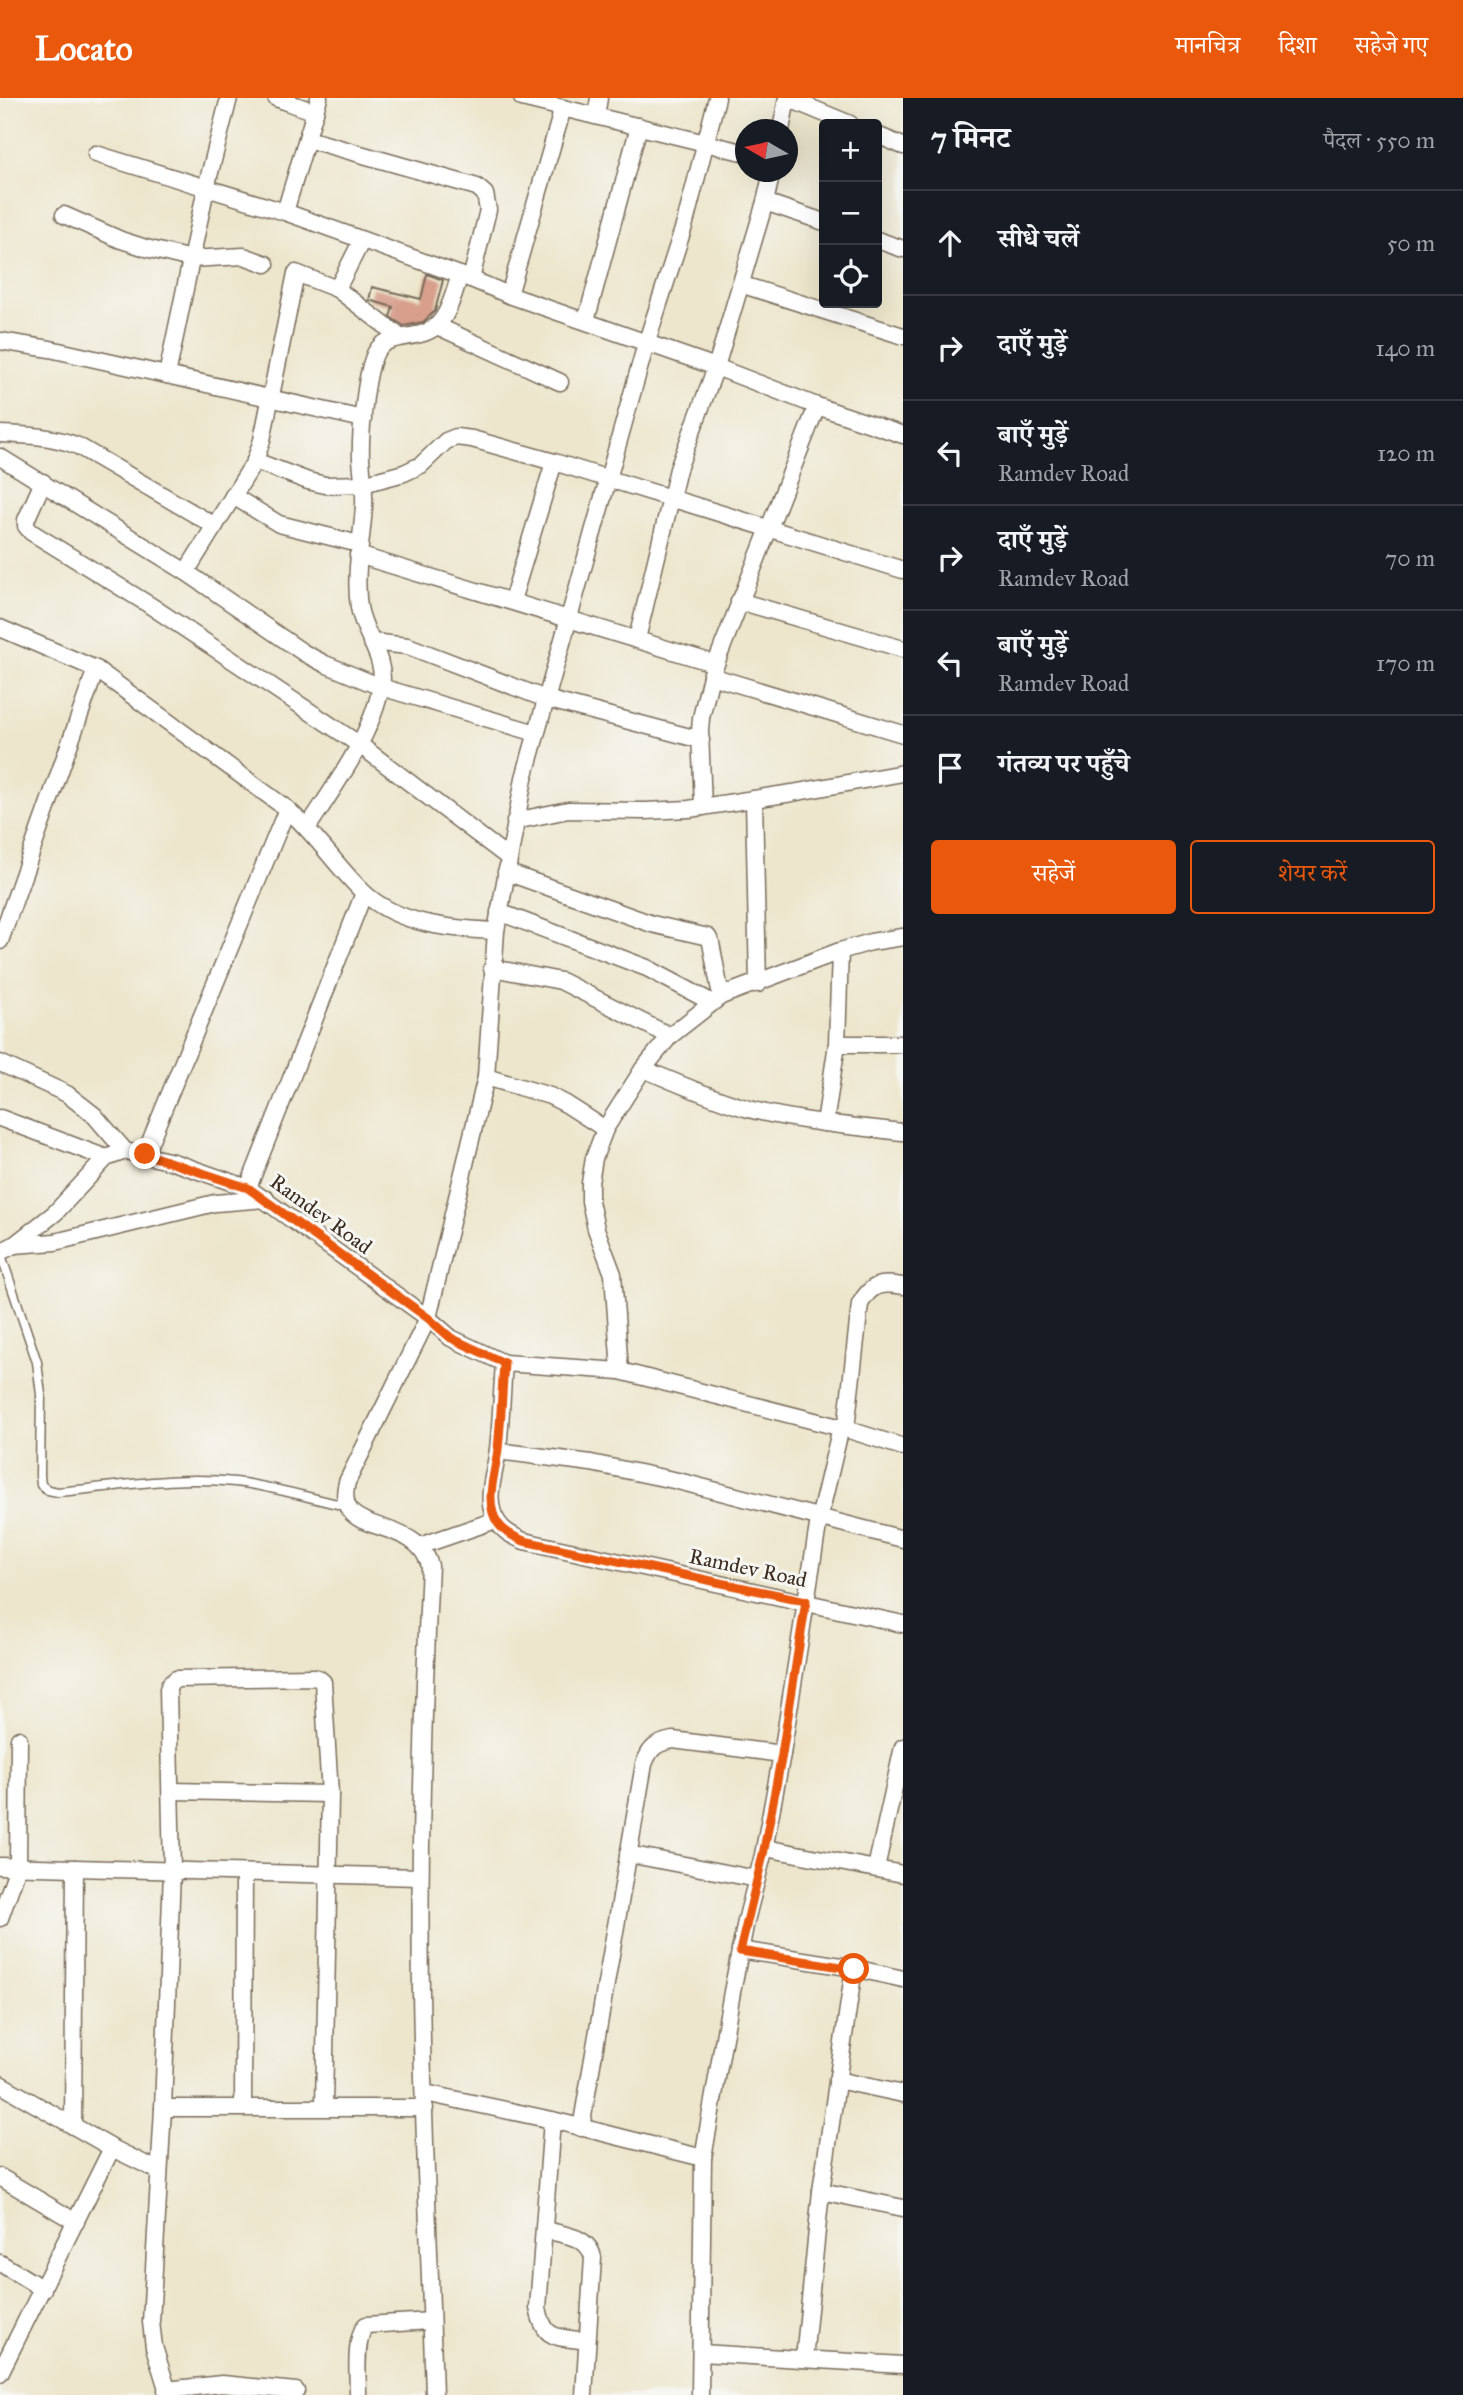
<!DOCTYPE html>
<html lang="hi">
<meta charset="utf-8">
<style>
body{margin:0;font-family:"IM FELL Great Primer","Noto Serif Devanagari",serif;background:#242831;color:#f1f3f6}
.controls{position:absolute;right:21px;top:21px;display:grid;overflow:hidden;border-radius:7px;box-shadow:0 7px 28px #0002}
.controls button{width:63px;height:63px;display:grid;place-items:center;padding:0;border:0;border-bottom:2px solid #363941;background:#171b24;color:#f1f3f6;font:35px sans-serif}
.compass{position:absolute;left:735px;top:21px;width:63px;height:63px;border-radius:50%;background:#171b24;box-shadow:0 7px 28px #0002;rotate:279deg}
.stop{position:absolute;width:21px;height:21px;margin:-16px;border:5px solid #ea580c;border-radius:50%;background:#fff}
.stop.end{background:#ea580c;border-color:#fff;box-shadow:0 2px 7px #0008}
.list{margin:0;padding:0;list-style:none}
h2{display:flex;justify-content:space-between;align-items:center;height:91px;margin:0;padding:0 28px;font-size:30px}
h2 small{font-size:23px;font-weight:400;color:#9ea1a6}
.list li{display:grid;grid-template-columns:46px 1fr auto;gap:21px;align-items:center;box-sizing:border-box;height:105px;padding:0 28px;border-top:2px solid #363941}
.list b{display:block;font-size:26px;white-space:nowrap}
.list p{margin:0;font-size:23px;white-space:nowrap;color:#9ea1a6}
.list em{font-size:23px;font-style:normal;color:#9ea1a6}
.actions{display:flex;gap:14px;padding:21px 28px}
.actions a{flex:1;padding:16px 0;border:2px solid #ea580c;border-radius:7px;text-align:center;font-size:24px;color:#ea580c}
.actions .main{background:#ea580c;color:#fff}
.icon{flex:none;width:38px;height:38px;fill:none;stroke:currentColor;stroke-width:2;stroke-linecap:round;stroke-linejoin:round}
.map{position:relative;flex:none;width:903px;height:2297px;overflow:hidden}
header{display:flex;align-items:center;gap:42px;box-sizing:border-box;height:98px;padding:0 35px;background:#ea580c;color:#fff}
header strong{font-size:33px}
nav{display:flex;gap:38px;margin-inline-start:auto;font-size:24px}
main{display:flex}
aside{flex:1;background:#171b24}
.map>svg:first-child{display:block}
.building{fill:#d79f8c}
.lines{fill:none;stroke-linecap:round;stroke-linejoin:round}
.lane-casing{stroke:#796c5b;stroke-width:11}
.street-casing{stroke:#796c5b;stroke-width:19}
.lane{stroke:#fff;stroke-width:8}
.street{stroke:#fff;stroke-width:16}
.route{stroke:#ea580c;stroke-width:9}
.labels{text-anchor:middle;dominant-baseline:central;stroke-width:6;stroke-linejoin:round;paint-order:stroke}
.street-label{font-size:21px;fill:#3b2a1e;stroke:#f6f6f2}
</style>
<header>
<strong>Locato</strong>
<nav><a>मानचित्र</a><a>दिशा</a><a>सहेजे गए</a></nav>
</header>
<main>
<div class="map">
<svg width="903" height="2297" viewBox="0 0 903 2297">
<rect width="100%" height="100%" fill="#f6f6f2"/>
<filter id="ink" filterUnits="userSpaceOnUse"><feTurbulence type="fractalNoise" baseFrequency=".0143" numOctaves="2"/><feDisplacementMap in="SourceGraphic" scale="14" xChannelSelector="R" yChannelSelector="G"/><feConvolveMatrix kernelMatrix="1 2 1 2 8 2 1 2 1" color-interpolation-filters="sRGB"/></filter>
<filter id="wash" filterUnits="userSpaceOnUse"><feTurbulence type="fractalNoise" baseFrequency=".00686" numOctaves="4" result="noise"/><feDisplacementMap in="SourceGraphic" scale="28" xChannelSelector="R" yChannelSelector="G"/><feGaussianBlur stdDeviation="1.57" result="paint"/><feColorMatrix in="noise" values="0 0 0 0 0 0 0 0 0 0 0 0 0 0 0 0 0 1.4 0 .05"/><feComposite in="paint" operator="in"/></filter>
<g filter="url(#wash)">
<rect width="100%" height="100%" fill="#ede6cc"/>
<g id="blocks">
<polygon class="building" points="427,176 443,182 435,213 423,224 404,228 390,219 393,209 369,202 372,189 421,201"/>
</g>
</g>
<g filter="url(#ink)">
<use href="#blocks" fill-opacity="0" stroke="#796c5b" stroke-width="2"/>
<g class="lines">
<g class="lane-casing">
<path id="lane" d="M0 1154 37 1264 41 1297 40 1377 41 1387 48 1392 58 1394C116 1389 176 1377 235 1384 272 1388 309 1400 346 1408"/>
</g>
<g class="street-casing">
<g id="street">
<polyline points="276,0 315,14"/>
<polyline points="522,0 746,55"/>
<polyline points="787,0 850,26"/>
<polyline points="596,18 599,0"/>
<polyline points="781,32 787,0"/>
<polyline points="877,37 903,48"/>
<polyline points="307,41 477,89 485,96 488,112 471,181"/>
<polyline points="96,56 285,114 471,181 509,197 716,269 817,308 903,337"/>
<polyline points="765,104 824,124"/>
<polyline points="285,114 319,0"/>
<polyline points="64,117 121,142 146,150 191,161 244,158 266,166"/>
<polyline points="877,142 903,151"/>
<polyline points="740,186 903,238"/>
<polyline points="337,191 400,239"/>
<polyline points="509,197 563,10"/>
<polyline points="586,223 639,28"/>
<polyline points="437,228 560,284"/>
<polyline points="0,243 50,251 363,321"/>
<polyline points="167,277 206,90 229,0"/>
<path d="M0 336C27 337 53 338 78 348L215 428"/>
<polyline points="0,359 186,474 304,555 325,566 381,589 536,635"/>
<polyline points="255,363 308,383 325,387 363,386 404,375 421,367 446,343 456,339 472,341 554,364 903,472"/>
<polyline points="43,384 26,422 26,428 31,434 148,506 360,647 509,760"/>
<polyline points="233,398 279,426 359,446"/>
<polyline points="358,457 716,566"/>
<polyline points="186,474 255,363 262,342 296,175 337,191 362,142"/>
<polyline points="512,503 554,364"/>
<polyline points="739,503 903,551"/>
<path d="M0 530 96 571 287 711C316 736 336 768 363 794 398 827 451 831 496 833"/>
<polyline points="637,541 678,371 716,269 765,104 772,74"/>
<polyline points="371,544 408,548 546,601 701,642"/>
<polyline points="711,578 903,636"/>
<polyline points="754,701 758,886"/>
<polyline points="703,709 700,633 701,620 711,578 817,308"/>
<polyline points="515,723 568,712 645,713 689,711 792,695 903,675"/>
<path d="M308 729C335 687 371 639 381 589 387 560 363 536 359 509 354 475 362 442 364 408 365 392 362 376 361 361 360 337 365 283 373 261 382 231 415 245 435 229 449 218 454 194 460 177"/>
<polyline points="506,774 652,826 708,839 711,845 721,898"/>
<polyline points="499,814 647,870 711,904"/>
<polyline points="0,843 96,571"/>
<polyline points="492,870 561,883 670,938"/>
<polyline points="837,946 903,946"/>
<polyline points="0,965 67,996 94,1017 125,1053"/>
<path d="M643 971C678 985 712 1001 749 1011 799 1024 852 1028 903 1034"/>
<polyline points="486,979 550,998 566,1006 605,1031"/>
<polyline points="0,1020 106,1060"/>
<polyline points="825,1025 837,946 840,853"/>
<polyline points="145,1056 287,711"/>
<polyline points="248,1090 364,795"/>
<polyline points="14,1147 55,1144 215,1105 266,1101"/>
<path d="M0 1154 14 1147 55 1115 106 1060 125 1053 173 1064 248 1090 428 1220 451 1240 504 1265C502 1293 501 1322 498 1351 496 1371 486 1396 493 1415 499 1431 510 1437 524 1443L903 1526"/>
<polyline points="504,1265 620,1273 846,1331 903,1349"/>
<polyline points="620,1273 613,1176 596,1131 590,1103 590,1085 594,1060 605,1031 643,971 670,938 721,898 840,853 871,844 903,839"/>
<path d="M846 1331 860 1206C871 1186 881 1184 903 1188"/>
<polyline points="498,1353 591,1365 678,1383 903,1441"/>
<polyline points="420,1448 496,1422"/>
<polyline points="171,1693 330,1696"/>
<polyline points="765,1750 903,1776"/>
<polyline points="628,1756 757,1781"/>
<polyline points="0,1768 420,1779"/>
<polyline points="876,1770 903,1649"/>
<polyline points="0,1820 18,1769 19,1641"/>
<polyline points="740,1852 854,1870"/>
<polyline points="837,1982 903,1996"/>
<polyline points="0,1986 112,2050 159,2073"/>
<polyline points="425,1995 552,2022 703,2060"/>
<polyline points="243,2008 244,1775"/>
<polyline points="163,2010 425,2010"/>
<path d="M552 2022 538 2210C545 2244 556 2238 587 2243"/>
<polyline points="73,2028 75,1770"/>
<path d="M581 2030 644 1666C650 1650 656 1645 673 1642L782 1656"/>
<polyline points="0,2079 76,2124"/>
<polyline points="821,2093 903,2110"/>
<path d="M545 2132C564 2137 589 2138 593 2160L584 2297"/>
<polyline points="0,2165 43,2191"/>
<polyline points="701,2255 903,2267"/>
<polyline points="804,2261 821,2093 854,1870 903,1881"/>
<polyline points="0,2275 112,2050"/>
<polyline points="166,2292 222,2286 296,2293"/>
<polyline points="169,2297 154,2249 151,2224 163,2010 172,1773 168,1591 170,1586 176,1581 312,1579 318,1580 323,1584 330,1696 324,2009"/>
<path d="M358 2297C358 2279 354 2240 366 2227L431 2223"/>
<path d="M434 2297C430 2162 423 2028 421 1893 419 1751 423 1610 430 1468 415 1414 332 1443 347 1384L428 1220 486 979 496 833 524 680 646 246 685 125 717 0"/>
<polyline points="700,2297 703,2060 732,1894 746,1823 763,1757 782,1656 819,1421 841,1329"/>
</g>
</g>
<use href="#lane" class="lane"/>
<use href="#street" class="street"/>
</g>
</g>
<g class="lines" filter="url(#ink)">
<path class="route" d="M145 1056 248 1090 428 1220 451 1240 504 1265C502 1293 501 1322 498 1351 496 1371 487 1396 493 1415 498 1431 510 1437 524 1443L806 1503 782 1656 763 1757 740 1853 854 1871"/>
</g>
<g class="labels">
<g class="street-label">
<text transform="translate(321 1116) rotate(36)">Ramdev Road</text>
<text transform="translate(748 1470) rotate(12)">Ramdev Road</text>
</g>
</g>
</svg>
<div class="controls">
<button>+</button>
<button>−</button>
<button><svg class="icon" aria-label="locate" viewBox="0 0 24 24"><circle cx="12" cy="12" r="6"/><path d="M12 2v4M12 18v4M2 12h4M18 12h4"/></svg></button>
</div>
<svg class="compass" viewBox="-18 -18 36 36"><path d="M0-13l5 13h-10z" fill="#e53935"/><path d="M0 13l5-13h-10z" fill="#9ea1a6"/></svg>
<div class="stop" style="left:854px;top:1871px"></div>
<div class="stop end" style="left:145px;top:1056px"></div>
</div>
<aside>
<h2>7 मिनट<small>पैदल · 550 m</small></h2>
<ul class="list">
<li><svg class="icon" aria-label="ahead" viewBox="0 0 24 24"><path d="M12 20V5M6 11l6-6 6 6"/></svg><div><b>सीधे चलें</b></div><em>50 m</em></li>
<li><svg class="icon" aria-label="right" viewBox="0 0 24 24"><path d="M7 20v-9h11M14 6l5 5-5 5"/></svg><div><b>दाएँ मुड़ें</b></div><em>140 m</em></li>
<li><svg class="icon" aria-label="left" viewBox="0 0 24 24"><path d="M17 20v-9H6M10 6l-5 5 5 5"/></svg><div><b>बाएँ मुड़ें</b><p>Ramdev Road</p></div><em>120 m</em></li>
<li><svg class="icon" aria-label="right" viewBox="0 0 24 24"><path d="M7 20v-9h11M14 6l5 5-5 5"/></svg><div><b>दाएँ मुड़ें</b><p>Ramdev Road</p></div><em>70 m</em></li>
<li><svg class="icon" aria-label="left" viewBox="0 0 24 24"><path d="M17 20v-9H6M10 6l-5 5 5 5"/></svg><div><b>बाएँ मुड़ें</b><p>Ramdev Road</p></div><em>170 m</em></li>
<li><svg class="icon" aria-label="arrive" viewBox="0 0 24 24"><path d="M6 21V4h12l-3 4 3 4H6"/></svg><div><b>गंतव्य पर पहुँचे</b></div></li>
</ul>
<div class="actions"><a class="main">सहेजें</a><a>शेयर करें</a></div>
</aside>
</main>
